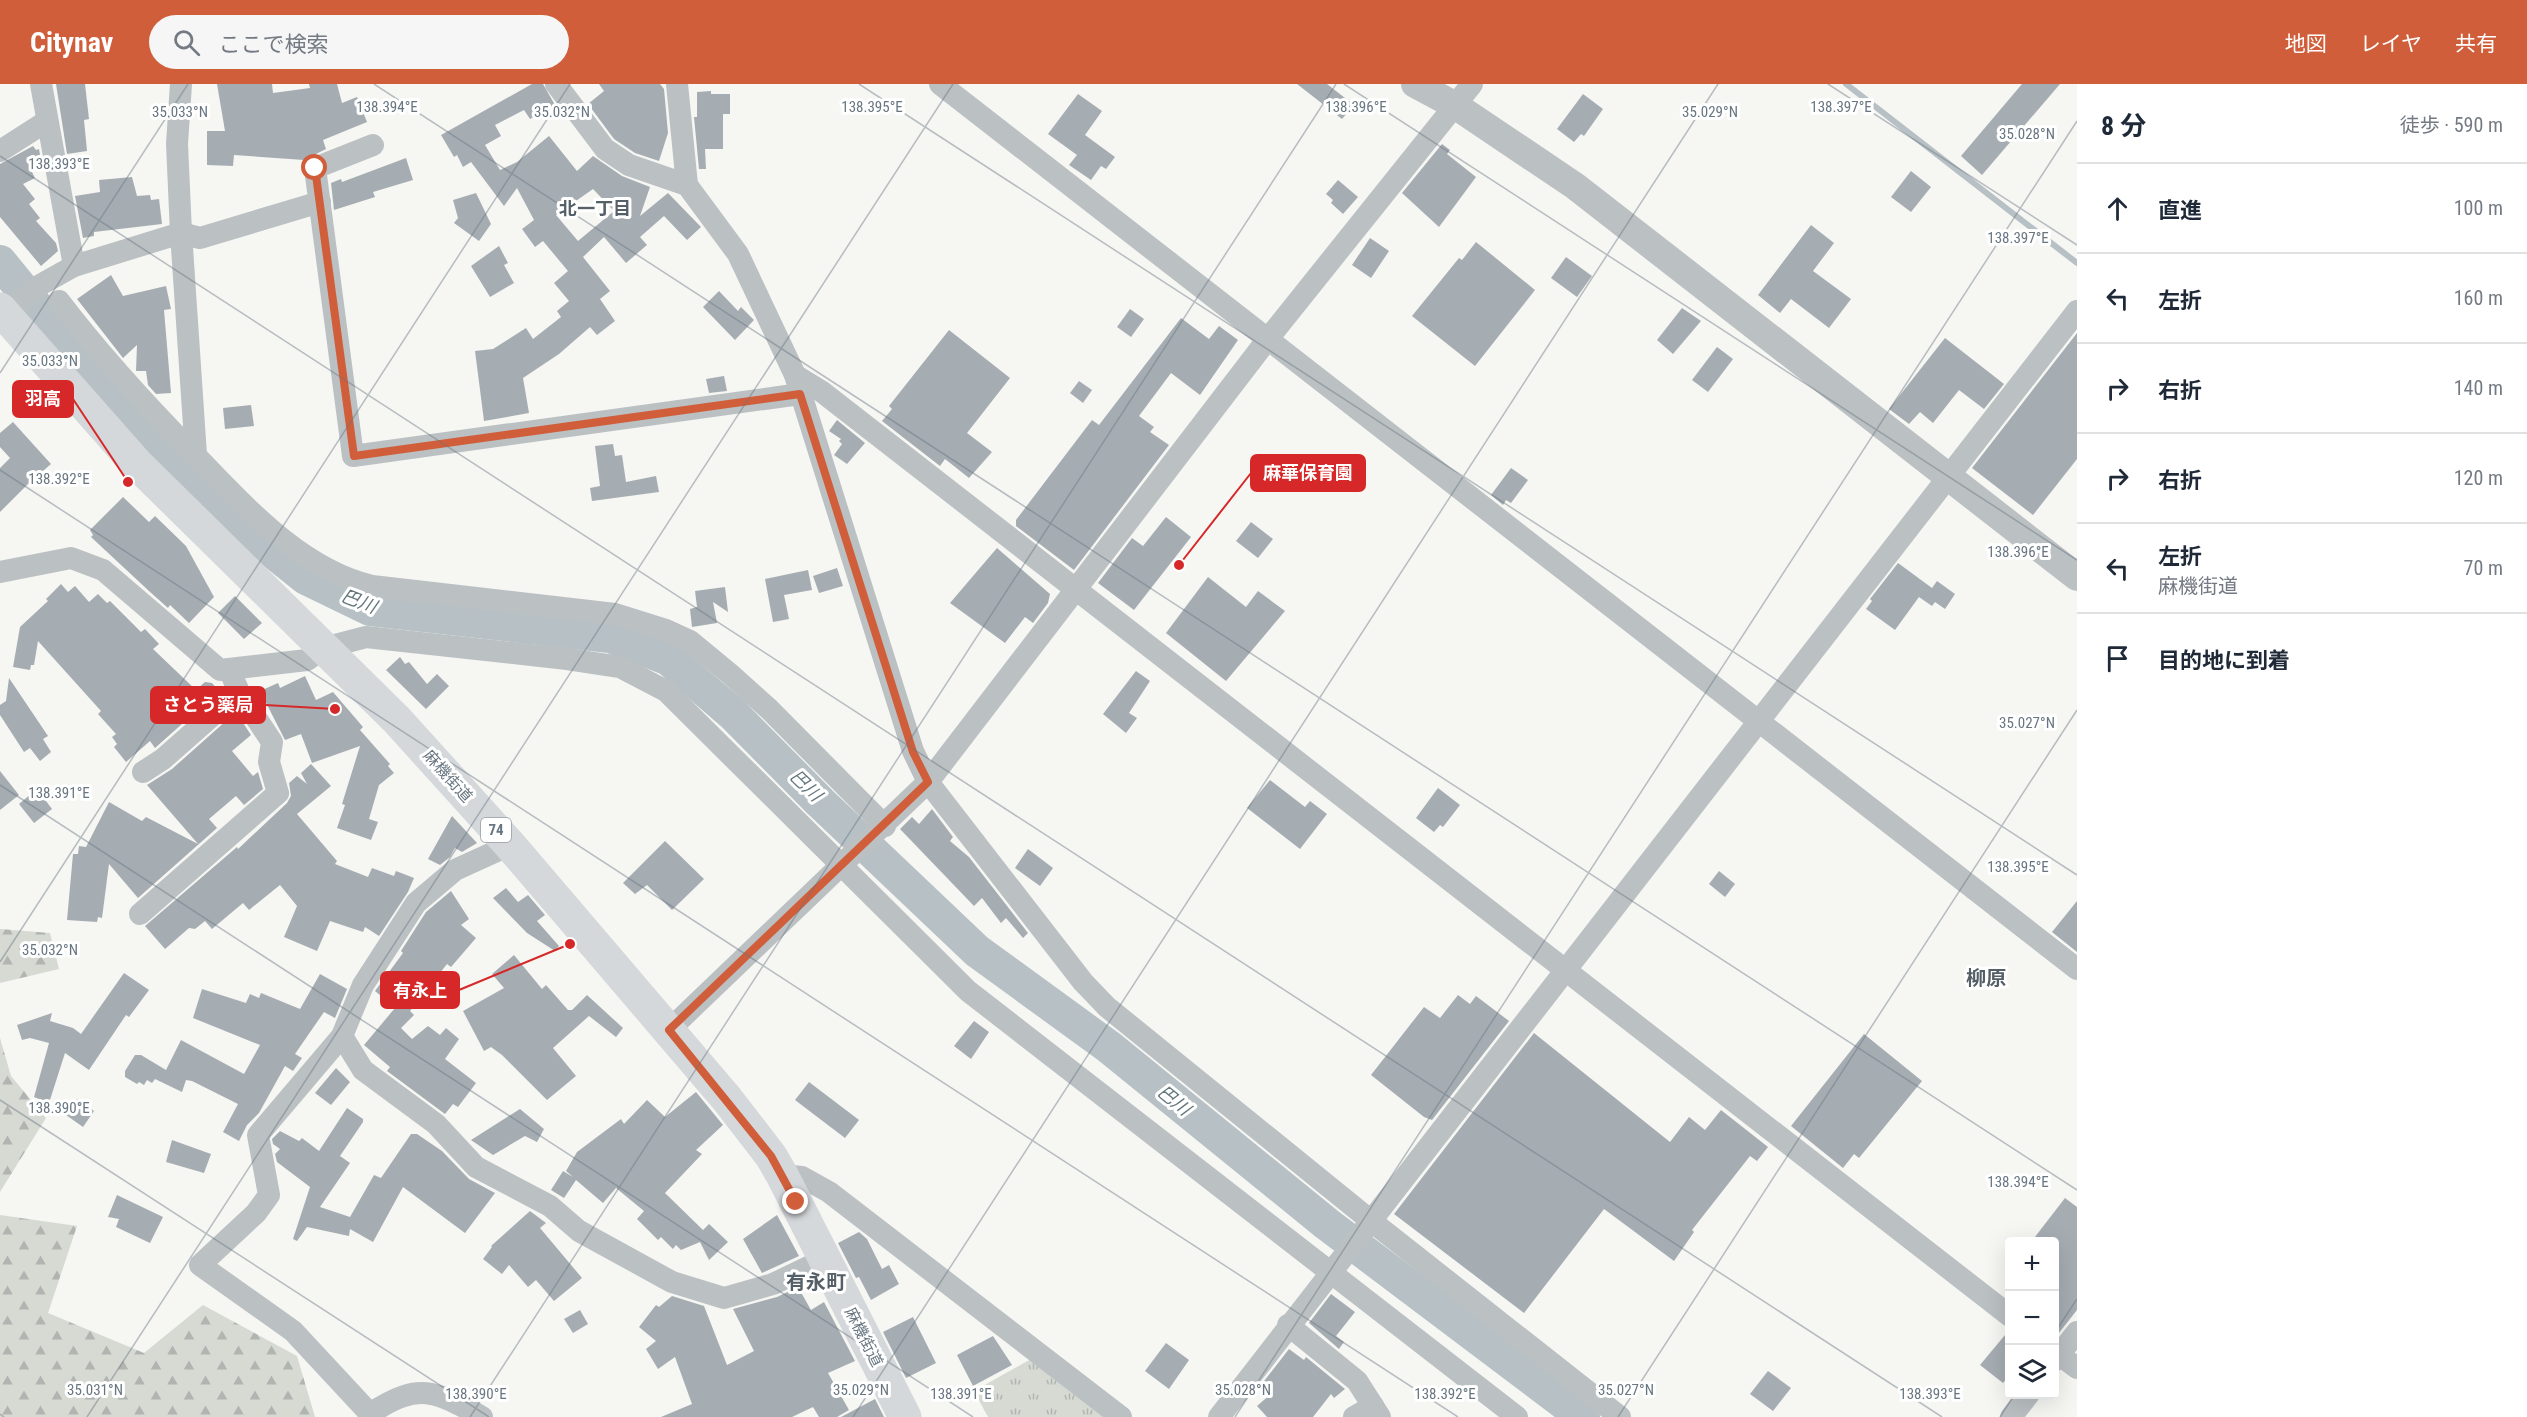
<!DOCTYPE html>
<html lang="ja">
<meta charset="utf-8">
<style>
body{margin:0;font-family:"Roboto Condensed","Noto Sans JP",sans-serif;background:#f6f6f7;color:#1f2937}
.controls{position:absolute;right:18px;bottom:18px;display:grid;overflow:hidden;border-radius:6px;box-shadow:0 6px 24px #0002}
.controls button{width:54px;height:54px;display:grid;place-items:center;padding:0;border:0;border-bottom:2px solid #e0e1e3;background:#fff;color:#1f2937;font:30px sans-serif}
.stop{position:absolute;width:18px;height:18px;margin:-14px;border:4px solid #d05e3a;border-radius:50%;background:#fff}
.stop.end{background:#d05e3a;border-color:#fff;box-shadow:0 2px 6px #0008}
.list{margin:0;padding:0;list-style:none}
h2{display:flex;justify-content:space-between;align-items:center;height:78px;margin:0;padding:0 24px;font-size:26px}
h2 small{font-size:20px;font-weight:400;color:#747a83}
.list li{display:grid;grid-template-columns:39px 1fr auto;gap:18px;align-items:center;box-sizing:border-box;height:90px;padding:0 24px;border-top:2px solid #e0e1e3}
.list b{display:block;font-size:22px;white-space:nowrap}
.list p{margin:0;font-size:20px;white-space:nowrap;color:#747a83}
.list em{font-size:20px;font-style:normal;color:#747a83}
.icon{flex:none;width:33px;height:33px;fill:none;stroke:currentColor;stroke-width:2;stroke-linecap:round;stroke-linejoin:round}
.map{position:relative;flex:none;width:2077px;height:1333px;overflow:hidden}
header{display:flex;align-items:center;gap:36px;box-sizing:border-box;height:84px;padding:0 30px;background:#d05e3a;color:#fff}
header strong{font-size:28px}
nav{display:flex;gap:33px;margin-inline-start:auto;font-size:21px}
.search{width:420px;height:54px;background:#f6f6f7;display:flex;align-items:center;gap:15px;box-sizing:border-box;padding:0 21px;border-radius:33px;color:#747a83;font-size:22px}
main{display:flex}
aside{flex:1;background:#fff}
.map>svg:first-child{display:block}
.grass{fill:url(#grass-tufts)}
.forest{fill:url(#forest-firs)}
.lines{fill:none;stroke-linecap:round;stroke-linejoin:round}
.stream{stroke:#b7c1c5;stroke-width:6}
.river{stroke:#b7c1c5;stroke-width:34}
.building{fill:#a6adb2;fill-rule:evenodd}
.minor{stroke:#bbc0c3;stroke-width:22}
.tertiary{stroke:#bbc0c3;stroke-width:28}
.primary{stroke:#d5d8db;stroke-width:33}
.route{stroke:#d05e3a;stroke-width:8}
.ticks{fill:none;stroke:#687681;stroke-width:1.5;stroke-opacity:0.45}
.labels{text-anchor:middle;dominant-baseline:central;stroke-width:6;stroke-linejoin:round;paint-order:stroke}
.shield{fill:#fff;stroke:#959fa7;stroke-width:1.5}
.shield-label{font-size:15px;font-weight:bold;fill:#687681}
.street-label{font-size:16px;fill:#687681;stroke:#fff}
.neighbourhood-label{font-size:18px;font-weight:bold;fill:#555f67;stroke:#fff}
.water-label{font-size:18px;font-style:italic;fill:#64777d;stroke:#fff}
.quarter-label{font-size:20px;font-weight:bold;fill:#555f67;stroke:#fff}
.ticks-label{font-size:15px;text-anchor:middle;fill:#687681;stroke:#fff;stroke-width:6;stroke-linejoin:round;paint-order:stroke}
.leader{fill:none;stroke:#d62828;stroke-width:2}
.callout-dot{fill:#d62828;stroke:#fff;stroke-width:2}
.callout{fill:#d62828;stroke:#d62828;stroke-width:2}
.callout-label{font-size:18px;text-anchor:middle;font-weight:bold;fill:#fff}
</style>
<header>
<strong>Citynav</strong>
<div class="search"><svg class="icon" aria-label="search" viewBox="0 0 24 24"><circle cx="10" cy="10" r="6"/><path d="M15 15l6 6"/></svg>ここで検索</div>
<nav><a>地図</a><a>レイヤ</a><a>共有</a></nav>
</header>
<main>
<div class="map">
<svg width="2077" height="1333" viewBox="0 0 2077 1333">
<defs>
<pattern id="grass-tufts" width="24" height="20" patternUnits="userSpaceOnUse" patternTransform="scale(1.5)"><rect width="24" height="20" fill="#d6dad3"/><path d="M3 7l-1-3M5 7V3M7 7l1-3M15 17l-1-3M17 17v-4M19 17l1-3" fill="none" stroke="#b1b5b1"/></pattern>
<pattern id="forest-firs" width="22" height="20" patternUnits="userSpaceOnUse" patternTransform="scale(1.5)"><rect width="22" height="20" fill="#d6dad3"/><path d="M5 1l3.5 6h-7zM16 11l3.5 6h-7z" fill="#b1b5b1"/></pattern>
</defs>
<rect width="100%" height="100%" fill="#f6f6f3"/>
<polygon class="grass" points="1031,1275 1106,1333 988,1333 974,1307"/>
<g class="forest">
<polygon points="0,845 50,849 59,885 0,899"/>
<polygon points="0,954 11,992 46,1034 0,1108"/>
<polygon points="0,1131 77,1142 48,1229 144,1269 203,1221 297,1272 315,1333 0,1333"/>
</g>
<g class="lines">
<polyline class="stream" points="1846,0 2077,179"/>
<polyline class="river" points="0,178 93,292 232,435 306,494 370,525 610,552 669,575 733,630 820,718 977,867 1109,963 1327,1140 1583,1333"/>
</g>
<g class="building">
<polygon points="56,0 85,0 89,35 84,36 87,67 67,70"/>
<polygon points="217,0 272,0 273,9 310,4 309,0 337,0 342,19 357,13 367,38 323,56 326,65 304,76 234,71 233,82 207,81 207,47 225,47"/>
<path d="M532 0H543L555 21 530 35 524 26 495 41 501 52 485 61 500 86 517 78 549 52 577 87 593 72 622 92 650 103 640 132 668 109 701 143 687 156 664 132 640 153 647 161 626 179 604 153 583 173 610 207 600 215 615 237 597 251 590 243 559 270 523 294 529 329 484 337 475 267 493 265 526 244 533 255 561 233 557 227 569 217 554 199 568 187 543 157 535 163 522 145 534 136 517 104 504 122 471 78 463 83 457 71 454 73 441 51ZM593 105 614 127 578 157 556 131Z"/>
<polygon points="599,0 660,0 664,5 668,49 659,77 635,69 614,55 588,20 604,7"/>
<polygon points="1297,0 1327,0 1354,21 1342,35"/>
<polygon points="2022,0 2060,0 1982,91 1961,72"/>
<polygon points="711,7 711,10 730,10 730,30 723,30 723,65 705,65 706,85 699,85 694,33 697,33 697,8"/>
<polygon points="1078,10 1102,27 1085,51 1115,73 1106,85 1101,82 1091,96 1069,81 1077,71 1048,50"/>
<polygon points="1583,10 1603,25 1584,52 1581,50 1574,58 1557,45"/>
<polygon points="1442,60 1450,66 1447,70 1476,93 1439,143 1402,109"/>
<polygon points="33,62 36,66 39,65 42,83 32,88 35,94 23,100 35,115 29,120 40,134 36,137 56,159 58,167 41,182 0,133 0,80"/>
<polygon points="406,74 413,96 373,108 375,113 334,126 331,99 341,95 342,98"/>
<polygon points="1911,87 1931,103 1911,128 1891,113"/>
<polygon points="132,93 137,112 150,111 151,116 159,115 162,140 94,148 94,152 83,154 75,112 100,108 99,96"/>
<polygon points="1338,96 1358,113 1343,130 1331,119 1333,116 1326,110"/>
<polygon points="476,109 491,140 479,157 454,139 458,134 453,116"/>
<polygon points="1811,141 1834,159 1813,187 1851,215 1829,244 1791,215 1780,229 1758,211"/>
<polygon points="1370,154 1389,167 1371,194 1352,181"/>
<polygon points="1476,158 1535,206 1475,282 1412,232 1459,174 1462,176"/>
<polygon points="499,162 508,179 504,181 514,199 490,213 471,182"/>
<polygon points="1566,173 1592,192 1577,213 1551,194"/>
<polygon points="111,191 123,212 166,202 171,225 164,226 171,309 156,310 148,301 146,287 136,287 137,261 123,274 77,215"/>
<polygon points="719,207 738,227 741,223 754,236 735,256 703,223"/>
<polygon points="1682,224 1701,237 1673,270 1657,256"/>
<polygon points="1130,225 1144,235 1131,253 1117,243"/>
<polygon points="1181,234 1209,255 1219,242 1238,256 1200,311 1171,289 1139,332 1154,343 1150,348 1169,361 1074,486 1016,442 1016,436 1092,336 1099,341"/>
<polygon points="949,246 1010,294 967,349 992,368 969,394 945,375 940,382 882,337 892,325 889,322"/>
<polygon points="2077,249 2077,375 2033,431 1972,384"/>
<polygon points="1945,254 2004,300 1984,325 1959,306 1933,339 1920,328 1909,340 1889,325"/>
<polygon points="1717,263 1733,275 1708,308 1692,296"/>
<polygon points="724,292 727,307 709,309 706,295"/>
<polygon points="1079,297 1092,306 1083,319 1070,309"/>
<polygon points="251,321 254,342 225,345 223,324"/>
<polygon points="837,336 865,359 847,380 834,371 842,360 839,357 841,355 829,347"/>
<polygon points="13,338 51,380 43,387 46,390 34,401 31,397 0,428 0,384 10,374 0,363 0,349"/>
<polygon points="613,360 615,372 622,371 626,398 656,392 659,408 592,417 590,404 600,402 595,362"/>
<polygon points="1511,384 1528,396 1511,419 1506,416 1503,421 1491,411"/>
<polygon points="123,413 149,438 155,432 186,462 214,513 189,539 170,521 168,524 149,507 91,453 93,451 90,446"/>
<polygon points="1166,433 1191,453 1134,526 1098,499 1132,454 1143,462"/>
<polygon points="1251,438 1273,455 1258,474 1236,457"/>
<polygon points="997,464 1050,510 1048,519 1033,539 1025,533 1005,559 950,519"/>
<polygon points="1898,479 1932,504 1937,497 1955,510 1945,525 1935,518 1932,522 1919,513 1895,546 1866,525 1872,517 1870,515"/>
<polygon points="837,484 843,502 819,509 813,492"/>
<polygon points="808,486 812,506 784,511 789,535 773,538 765,495"/>
<polygon points="1208,493 1246,523 1258,507 1285,527 1226,597 1166,549"/>
<polygon points="61,500 68,508 75,502 89,518 98,510 107,519 110,517 141,548 145,545 159,560 153,565 196,606 205,598 212,599 219,607 155,664 150,657 126,678 114,663 117,660 112,653 116,650 98,630 101,627 38,557 34,581 31,581 30,586 13,583 20,543 48,517 46,515"/>
<polygon points="725,503 728,528 713,518 717,539 692,543 690,525 697,523 695,507"/>
<polygon points="235,512 262,539 244,555 218,529"/>
<polygon points="400,573 405,580 409,578 427,600 437,590 449,602 426,625 386,586"/>
<polygon points="1136,587 1150,597 1129,629 1137,634 1126,649 1103,630"/>
<polygon points="305,592 316,616 333,608 363,643 360,646 390,680 388,682 394,689 379,701 369,735 378,738 371,756 337,744 345,721 342,720 360,662 312,679 301,650 285,656 260,607 278,599 280,604"/>
<polygon points="9,594 48,652 43,655 51,668 40,677 30,664 24,668 0,631 0,621 6,617"/>
<polygon points="236,628 251,651 232,667 253,692 258,688 263,705 244,721 236,712 209,735 217,744 138,814 109,780 102,834 98,833 97,838 67,836 73,770 78,770 79,762 86,763 109,718 142,737 146,733 198,760 147,701 172,685"/>
<polygon points="311,680 331,702 297,730 337,777 335,780 368,793 372,784 394,792 396,787 414,794 408,808 379,852 365,843 363,848 330,837 317,867 284,853 297,822 280,801 249,826 243,819 212,845 205,837 195,845 189,844 165,865 145,842 237,763 238,765 287,719 291,712 289,699 297,692 307,700 301,689"/>
<polygon points="0,687 19,711 0,726"/>
<polygon points="1270,696 1305,723 1310,717 1327,730 1300,765 1247,724"/>
<polygon points="1438,704 1460,721 1443,743 1440,741 1434,748 1416,734"/>
<polygon points="37,705 52,725 34,739 19,720"/>
<polygon points="932,725 953,753 950,757 969,773 1028,849 1023,854 1006,834 1001,839 982,814 974,822 900,745 912,733 919,740"/>
<polygon points="452,732 477,759 462,768 455,764 450,773 440,781 428,775"/>
<polygon points="665,757 704,795 672,826 647,801 635,810 623,799"/>
<polygon points="1028,765 1053,784 1040,802 1015,784"/>
<polygon points="1719,787 1735,800 1725,813 1709,800"/>
<polygon points="506,804 518,818 528,811 545,831 537,837 559,862 555,867 527,849 493,814"/>
<polygon points="451,807 469,835 461,841 476,854 451,883 447,880 410,927 414,931 401,944 412,955 428,942 440,951 446,944 459,955 445,975 476,999 458,1023 453,1020 445,1030 387,987 390,983 364,961 395,924 375,907 403,869 401,867 426,828"/>
<polygon points="2077,817 2077,868 2052,848"/>
<polygon points="514,871 542,905 546,901 568,926 572,926 587,911 623,944 616,953 589,932 553,964 576,992 547,1016 502,971 491,963 484,967 463,927 504,904 492,890"/>
<polygon points="124,889 149,906 129,933 126,931 89,986 65,969 49,1019 34,1013 49,959 30,954 22,956 17,941 52,929 50,937 73,944 81,950"/>
<polygon points="320,890 347,905 335,934 324,928 295,970 302,974 293,987 285,982 259,1029 247,1041 239,1057 223,1048 238,1020 192,997 186,996 182,1008 155,995 152,999 147,996 144,1001 139,998 137,1000 125,993 125,987 135,971 141,971 166,986 181,956 244,990 260,961 193,934 202,905 246,919 250,910 259,914 261,909 300,925"/>
<polygon points="1458,911 1470,920 1476,912 1509,937 1432,1036 1424,1033 1371,991 1424,923 1440,934"/>
<polygon points="974,937 989,948 971,975 954,962"/>
<polygon points="1534,949 1670,1058 1689,1033 1705,1046 1721,1026 1768,1063 1757,1077 1750,1072 1692,1146 1694,1148 1674,1177 1604,1125 1524,1229 1394,1130"/>
<polygon points="1864,950 1922,997 1859,1074 1854,1070 1843,1084 1791,1042"/>
<polygon points="336,984 350,998 331,1021 315,1009"/>
<polygon points="809,998 859,1036 845,1054 795,1016"/>
<polygon points="696,1008 723,1041 696,1066 702,1070 665,1109 703,1146 709,1140 728,1158 709,1176 700,1158 681,1166 676,1161 673,1165 661,1153 658,1156 637,1135 644,1127 616,1104 603,1119 576,1096 564,1114 551,1106 563,1087 573,1093 566,1087 577,1068 621,1035 624,1040 647,1016 665,1033"/>
<polygon points="77,1015 94,1027 83,1043 66,1031"/>
<polygon points="347,1024 363,1035 363,1038 340,1072 350,1079 320,1123 350,1133 374,1091 381,1094 411,1050 417,1050 442,1067 469,1095 495,1109 465,1149 403,1103 373,1158 350,1145 349,1152 307,1143 297,1157 293,1155 310,1103 277,1078 275,1070 280,1065 273,1060 272,1055 280,1047 299,1057 302,1054 319,1067"/>
<polygon points="520,1025 544,1045 537,1058 525,1052 493,1071 471,1056"/>
<polygon points="172,1056 211,1070 204,1089 166,1078"/>
<polygon points="117,1111 163,1133 150,1159 116,1143 119,1135 108,1133"/>
<polygon points="2065,1114 2077,1123 2077,1226 2055,1254 2055,1158 2031,1158"/>
<polygon points="530,1127 546,1139 540,1144 582,1194 554,1217 536,1196 528,1203 509,1181 502,1190 483,1175 492,1163 491,1162"/>
<polygon points="777,1131 799,1172 762,1189 743,1155"/>
<polygon points="859,1148 867,1155 882,1185 889,1181 899,1200 871,1216 859,1193 856,1194 838,1159"/>
<polygon points="798,1203 811,1226 824,1218 855,1277 828,1289 849,1326 837,1333 819,1333 813,1323 792,1333 661,1333 692,1320 675,1273 658,1285 646,1265 656,1257 639,1243 656,1221 659,1223 672,1212 704,1222 727,1281 754,1267 733,1225 777,1213"/>
<polygon points="1331,1210 1355,1228 1336,1252 1344,1258 1339,1265 1309,1239"/>
<polygon points="580,1226 588,1240 573,1249 564,1235"/>
<polygon points="913,1233 936,1279 906,1294 883,1248"/>
<polygon points="2010,1245 2010,1291 2003,1299 1980,1281"/>
<polygon points="993,1252 1012,1281 973,1302 957,1271"/>
<polygon points="1166,1259 1189,1276 1169,1305 1145,1287"/>
<polygon points="1289,1265 1304,1276 1306,1273 1345,1305 1334,1314 1331,1310 1313,1333 1267,1333 1257,1322 1272,1309 1261,1301"/>
<polygon points="1768,1287 1791,1304 1773,1327 1750,1310"/>
<polygon points="875,1315 884,1333 841,1333"/>
</g>
<g class="lines">
<g class="minor">
<polyline points="41,0 74,182"/>
<polyline points="556,0 605,65 629,81 687,101 738,170 795,291 913,667 928,698 1083,898 1107,923 1370,1136 1620,1333"/>
<polyline points="677,0 687,101"/>
<polyline points="940,0 2077,885"/>
<polyline points="373,61 315,84 353,372 800,310"/>
<polyline points="0,67 47,37"/>
<path d="M59 217C100 271 147 322 195 371 245 422 300 485 372 502L615 530 666 546 690 557 730 590 769 625 885 742"/>
<polyline points="0,234 40,201 74,182 181,149 177,60 181,0"/>
<polyline points="795,291 821,307 2010,1232"/>
<polyline points="196,371 181,149 200,154 320,118"/>
<polyline points="0,488 71,474 103,486 220,586 307,576 324,564 366,553 567,575 620,583 666,607 968,907 1517,1333"/>
<polyline points="143,688 163,675 239,608"/>
<polyline points="140,830 278,709 269,678 272,658 239,608 229,585"/>
<polyline points="669,946 928,698 1267,256 1472,0"/>
<polyline points="342,952 363,986 436,1040 476,1083 550,1122 579,1147 672,1198 724,1214 773,1200 825,1175"/>
<polyline points="782,1091 802,1093 829,1108 1121,1333"/>
<polyline points="1288,1241 1357,1297 1380,1333"/>
<polyline points="2054,1267 2077,1284"/>
<polyline points="2054,1277 2077,1248"/>
<path d="M371 1329C419 1298 434 1306 482 1333"/>
<polyline points="373,1333 293,1247 200,1181 256,1129 269,1111 258,1051 342,952 363,901 416,819 455,786 510,761"/>
<polyline points="1219,1333 2077,227"/>
<polyline points="1354,1333 1373,1322"/>
<polyline points="2011,1333 2029,1310"/>
</g>
<polyline class="tertiary" points="1415,0 1456,22 1575,102 2077,493"/>
<polyline class="primary" points="0,225 136,379 397,636 510,761 727,1015 771,1072 782,1091 905,1333"/>
</g>
<g class="lines">
<polyline class="route" points="315,84 354,372 800,310 913,668 928,698 669,946 771,1072 796,1118"/>
</g>
<path class="ticks" d="M374 0 2077 1106M859 0 2077 791M1344 0 2077 476M1828 0 2077 161M0 72 1942 1333M0 289 188 0M0 386 1458 1333M0 701 973 1333M0 878 570 0M0 1016 489 1333M2054 1250 2077 1215M0 1330 4 1333M87 1333 953 0M470 1333 1336 0M853 1333 1718 0M1235 1333 2077 37M1618 1333 2077 626M2000 1333 2015 1310"/>
<g class="labels">
<rect class="shield" x="481" y="734" width="30" height="24" rx="4.5"/>
<g class="shield-label">
<text x="496" y="746">74</text>
</g>
<g class="street-label">
<text transform="translate(448 692) rotate(48)">麻機街道</text>
<text transform="translate(864 1253) rotate(63)">麻機街道</text>
</g>
<g class="neighbourhood-label">
<text x="595" y="124">北一丁目</text>
</g>
<g class="water-label">
<text transform="translate(359 517) rotate(21)">巴川</text>
<text transform="translate(806 701) rotate(44)">巴川</text>
<text transform="translate(1174 1016) rotate(39)">巴川</text>
</g>
<g class="quarter-label">
<text x="1986" y="894">柳原</text>
<text x="816" y="1198">有永町</text>
</g>
</g>
<g class="ticks-label">
<text x="387" y="28">138.394°E</text>
<text x="872" y="28">138.395°E</text>
<text x="1356" y="28">138.396°E</text>
<text x="1841" y="28">138.397°E</text>
<text x="562" y="33">35.032°N</text>
<text x="180" y="33">35.033°N</text>
<text x="1710" y="33">35.029°N</text>
<text x="2027" y="55">35.028°N</text>
<text x="59" y="85">138.393°E</text>
<text x="2018" y="159">138.397°E</text>
<text x="50" y="282">35.033°N</text>
<text x="59" y="400">138.392°E</text>
<text x="2018" y="473">138.396°E</text>
<text x="2027" y="644">35.027°N</text>
<text x="59" y="714">138.391°E</text>
<text x="2018" y="788">138.395°E</text>
<text x="50" y="871">35.032°N</text>
<text x="59" y="1029">138.390°E</text>
<text x="2018" y="1103">138.394°E</text>
<text x="95" y="1311">35.031°N</text>
<text x="861" y="1311">35.029°N</text>
<text x="1243" y="1311">35.028°N</text>
<text x="1626" y="1311">35.027°N</text>
<text x="476" y="1315">138.390°E</text>
<text x="961" y="1315">138.391°E</text>
<text x="1445" y="1315">138.392°E</text>
<text x="1930" y="1315">138.393°E</text>
</g>
<path class="leader" d="M128 398L73 315M1179 481L1251 389M335 625L265 621M570 860L459 906"/>
<g class="callout-dot">
<circle cx="128" cy="398" r="6"/>
<circle cx="1179" cy="481" r="6"/>
<circle cx="335" cy="625" r="6"/>
<circle cx="570" cy="860" r="6"/>
</g>
<g class="callout">
<rect x="13" y="297" width="60" height="36" rx="6"/>
<rect x="1251" y="371" width="114" height="36" rx="6"/>
<rect x="151" y="603" width="114" height="36" rx="6"/>
<rect x="381" y="888" width="78" height="36" rx="6"/>
</g>
<g class="callout-label">
<text x="43" y="321">羽高</text>
<text x="1308" y="395">麻華保育園</text>
<text x="208" y="627">さとう薬局</text>
<text x="420" y="913">有永上</text>
</g>
</svg>
<div class="controls">
<button>+</button>
<button>−</button>
<button><svg class="icon" aria-label="layers" viewBox="0 0 24 24"><path d="M12 4l9 5-9 5-9-5zM3 14l9 5 9-5"/></svg></button>
</div>
<div class="stop" style="left:315px;top:84px"></div>
<div class="stop end" style="left:796px;top:1118px"></div>
</div>
<aside>
<h2>8 分<small>徒歩 · 590 m</small></h2>
<ul class="list">
<li><svg class="icon" aria-label="ahead" viewBox="0 0 24 24"><path d="M12 20V5M6 11l6-6 6 6"/></svg><div><b>直進</b></div><em>100 m</em></li>
<li><svg class="icon" aria-label="left" viewBox="0 0 24 24"><path d="M17 20v-9H6M10 6l-5 5 5 5"/></svg><div><b>左折</b></div><em>160 m</em></li>
<li><svg class="icon" aria-label="right" viewBox="0 0 24 24"><path d="M7 20v-9h11M14 6l5 5-5 5"/></svg><div><b>右折</b></div><em>140 m</em></li>
<li><svg class="icon" aria-label="right" viewBox="0 0 24 24"><path d="M7 20v-9h11M14 6l5 5-5 5"/></svg><div><b>右折</b></div><em>120 m</em></li>
<li><svg class="icon" aria-label="left" viewBox="0 0 24 24"><path d="M17 20v-9H6M10 6l-5 5 5 5"/></svg><div><b>左折</b><p>麻機街道</p></div><em>70 m</em></li>
<li><svg class="icon" aria-label="arrive" viewBox="0 0 24 24"><path d="M6 21V4h12l-3 4 3 4H6"/></svg><div><b>目的地に到着</b></div></li>
</ul>
</aside>
</main>
